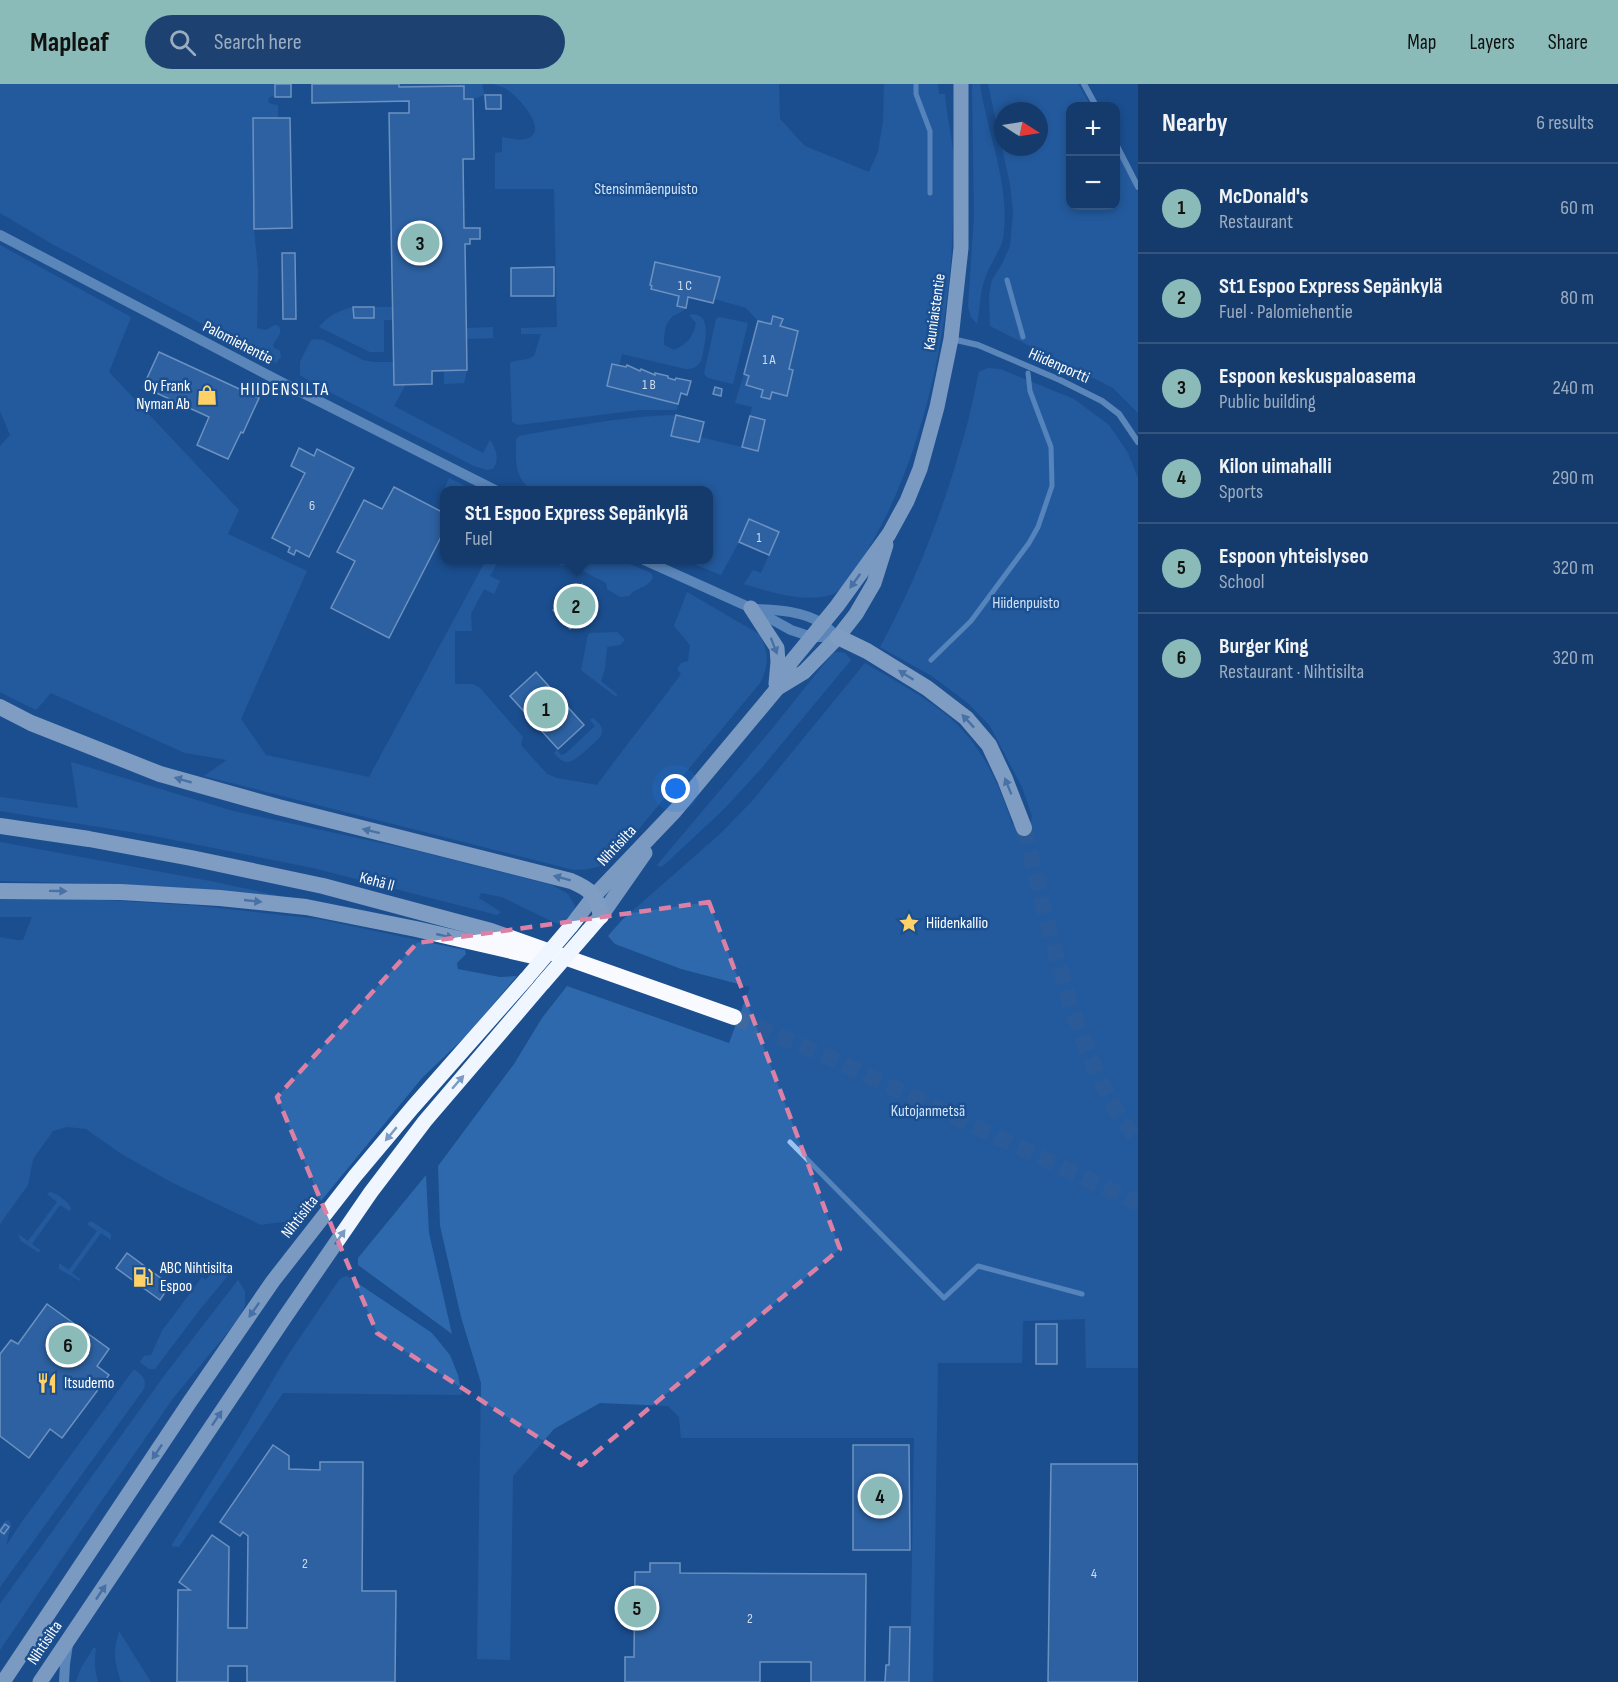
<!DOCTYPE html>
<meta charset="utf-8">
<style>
body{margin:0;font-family:"Sofia Sans Condensed",sans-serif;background:#1d4271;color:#f1f3f6}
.controls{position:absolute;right:18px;top:18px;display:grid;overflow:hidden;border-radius:12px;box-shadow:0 3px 9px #0003}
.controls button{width:54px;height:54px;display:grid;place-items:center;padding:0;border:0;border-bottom:2px solid #33557e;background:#143b6b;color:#f1f3f6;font:30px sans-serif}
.compass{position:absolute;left:994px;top:18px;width:54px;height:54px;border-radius:50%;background:#143b6b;box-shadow:0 3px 9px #0003;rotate:102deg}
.you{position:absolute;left:676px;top:705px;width:21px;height:21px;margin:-15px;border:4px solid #fff;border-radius:50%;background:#1a73e8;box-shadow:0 0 0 9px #1a73e833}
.badge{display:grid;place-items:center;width:39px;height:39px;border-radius:50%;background:#8bbbb9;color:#111;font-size:20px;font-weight:700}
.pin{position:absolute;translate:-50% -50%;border:3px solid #fff;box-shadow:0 2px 6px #0006}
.popup{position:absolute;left:440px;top:402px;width:273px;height:78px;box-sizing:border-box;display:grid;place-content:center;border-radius:12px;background:#143b6b;filter:drop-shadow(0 2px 4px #0005);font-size:20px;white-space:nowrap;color:#9dadc1}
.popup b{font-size:22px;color:#f1f3f6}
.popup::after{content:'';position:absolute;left:50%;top:100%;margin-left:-12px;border:12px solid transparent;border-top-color:#143b6b}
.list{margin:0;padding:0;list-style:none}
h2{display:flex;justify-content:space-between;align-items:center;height:78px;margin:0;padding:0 24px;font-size:26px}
h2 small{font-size:20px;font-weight:400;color:#9dadc1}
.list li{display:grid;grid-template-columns:39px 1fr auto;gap:18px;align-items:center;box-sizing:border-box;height:90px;padding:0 24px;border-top:2px solid #33557e}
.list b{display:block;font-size:22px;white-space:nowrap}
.list p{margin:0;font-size:20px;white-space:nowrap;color:#9dadc1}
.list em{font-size:20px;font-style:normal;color:#9dadc1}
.icon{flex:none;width:33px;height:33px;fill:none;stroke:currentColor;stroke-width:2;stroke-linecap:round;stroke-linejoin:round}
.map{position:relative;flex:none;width:1138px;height:1598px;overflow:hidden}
header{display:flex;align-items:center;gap:36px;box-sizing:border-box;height:84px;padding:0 30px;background:#8bbbb9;color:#111}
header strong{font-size:28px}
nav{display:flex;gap:33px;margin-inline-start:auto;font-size:21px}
.search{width:420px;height:54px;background:#1d4271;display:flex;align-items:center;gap:15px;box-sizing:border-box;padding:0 21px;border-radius:33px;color:#9dadc1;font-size:22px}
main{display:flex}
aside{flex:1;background:#143b6b}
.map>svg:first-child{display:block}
.green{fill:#2e69ad;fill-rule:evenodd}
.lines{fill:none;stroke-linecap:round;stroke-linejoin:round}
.stream{stroke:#9cc4f0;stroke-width:5}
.building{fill:#4478b7;stroke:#cfe3fa;stroke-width:1.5}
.trunk-tunnel{stroke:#3d69a0;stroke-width:16;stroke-dasharray:16 8;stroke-linecap:butt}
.minor{stroke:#a9c9ee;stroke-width:6}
.tertiary{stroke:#a9c9ee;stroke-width:10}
.primary{stroke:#f0f6ff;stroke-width:15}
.trunk{stroke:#f8faff;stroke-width:16}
.primary-bridge{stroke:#f0f6ff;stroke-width:15}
.oneway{fill:#7b9ac1}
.oneway2{fill:#7e9cc1}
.marked{fill:none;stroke:#dd80a5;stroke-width:4.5;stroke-dasharray:12 8;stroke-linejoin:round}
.labels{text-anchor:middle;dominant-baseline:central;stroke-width:5;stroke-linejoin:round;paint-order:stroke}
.number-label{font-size:14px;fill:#d0dded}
.park-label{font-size:16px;fill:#cfe3fa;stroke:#1b4f8f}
.street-label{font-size:16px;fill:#fff;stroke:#1b4f8f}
.poi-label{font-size:16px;fill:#fff;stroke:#1b4f8f;text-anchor:start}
.neighbourhood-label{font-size:18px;letter-spacing:1.5px;fill:#fff;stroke:#1b4f8f}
</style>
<header>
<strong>Mapleaf</strong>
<div class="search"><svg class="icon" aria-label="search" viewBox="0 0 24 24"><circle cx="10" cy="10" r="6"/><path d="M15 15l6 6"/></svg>Search here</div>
<nav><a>Map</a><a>Layers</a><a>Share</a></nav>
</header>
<main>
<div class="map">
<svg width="1138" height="1598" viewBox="0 0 1138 1598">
<rect width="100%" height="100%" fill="#1b4f8f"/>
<g class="green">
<path d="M0 0H275V13L272 12 269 14 268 18 271 20 278 21V34L253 35 254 145 258 187 257 244 266 246 275 241 279 242C283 251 276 253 273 261L274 264 280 267 281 273 276 279 54 161 0 129Z"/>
<polygon points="399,0 484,0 482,2 485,11 473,15 464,15 463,2 399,3"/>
<path d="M492 0H779L780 35 805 62 869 88 878 68 883 37 884 0H938L939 10H945C946 27 950 43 952 59 955 81 954 105 953 128 952 234 925 368 871 460 865 471 843 507 833 510 807 520 769 508 744 500L753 486 761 489 779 448 749 435 739 458 721 491 684 476H708V406H530C514 390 516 378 516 356L519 352C570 343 623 332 676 331L671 352 698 358 700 353 758 367 765 336 750 332 752 323 735 319 744 290 749 292 746 302 763 306 762 313 770 315 772 308 793 286 789 285 798 247 780 242 783 235 773 233 771 240 758 237 746 224 715 215 720 193 656 178 651 205 679 212 677 222 686 224C681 229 678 229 673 232 664 239 664 252 664 261L674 266C687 260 693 254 696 239L689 231C709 227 707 249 704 262 703 268 703 275 699 280 695 284 691 285 686 285L622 270 619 282 612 280 607 302 678 320 677 326H640L518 341 512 338 510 279C518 274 525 278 534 272L541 250H521V244L557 243 554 105H495V69L502 68V53C509 54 518 57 526 55 552 48 516 10 505 4 501 2 496 1 492 0Z"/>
<path d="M972 0H980C987 49 1009 97 1004 147 1003 166 991 176 985 194 980 208 980 224 977 240L971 233 968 223 974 133Z"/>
<path d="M988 0H1078L1091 22H1070V122H1116V65L1138 108V329L1113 304 990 242 989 211 992 196 1002 180 1010 162 1013 128 1010 100ZM1003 27H1039V63H1003Z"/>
<path d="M0 161 131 233 109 288 239 426 228 450 307 487 241 635 266 671 369 693 486 476H499L490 492 500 497 494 510 484 505 471 530 472 547H455V600H473L480 604 523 653 521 661 547 690 557 694 597 701C624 663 654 628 681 590L677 585 681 579 688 577 690 561 674 542 687 508 759 550C769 567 769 582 760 599L613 776C600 783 590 786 574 786L204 692 227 676 185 669 51 609 36 626 0 608V362L10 351 0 327Z"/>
<path d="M353 223 374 233V223H392L393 236H384V268H370L319 243C329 231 338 227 353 223Z"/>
<polygon points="719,233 748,239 733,300 708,294 704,290 716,235"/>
<polygon points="493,243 493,254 466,255 466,244"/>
<path d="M317 255 323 256 363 276 373 278H393L394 300H406L394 322 483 369 490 356C496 365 500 375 493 385L487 386 474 382 314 300 300 291V278L311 256Z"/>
<path d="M988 284 1000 285 1074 315 1109 341 1128 369 1138 394V1284H1086L1085 1235 1023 1237 1022 1279H938L933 1598H910L914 1354H681L679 1333 668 1322 600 1319 554 1345 513 1392 510 1576 477 1575 481 1299 461 1233 440 1142 438 1082 514 980 542 934 567 902 729 959 750 903 681 885 615 860 608 852 622 836 720 750 753 716 865 579C893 596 926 613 950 634 982 662 1000 701 1012 740L1020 744 1030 742 1032 732 1022 703 990 642 969 620 932 592 880 563C916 497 943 427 963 355 970 333 974 310 979 288Z"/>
<polygon points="467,286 464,299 444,300 444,287"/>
<polygon points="449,394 474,406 444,406"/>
<path d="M555 476H620L651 489 653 493C649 504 636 503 629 512L620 513 607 505 606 499 570 480 561 482Z"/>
<polygon points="617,548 625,556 620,561 607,563 605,584 601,597 618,611 615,612 581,586 588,551 590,549"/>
<polygon points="838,568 845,569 851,576 759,687 723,726 664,781 660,783 657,781 771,646 833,569"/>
<path d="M593 634C600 640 604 643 601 652 595 658 574 680 566 678 561 677 557 673 554 669L557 666 561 671 565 670 595 642 590 636Z"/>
<polygon points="71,678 233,727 413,766 552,801 568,810 575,822 574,826 562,840 555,839 502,813 481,809 479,814 501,828 497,831 313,784 149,751 0,727 0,713 78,724"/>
<polygon points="0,758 210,797 280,812 276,814 119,800 0,797"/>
<path d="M57 813 200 822 318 835 465 866 466 870 457 879 458 885 500 893 517 892 466 952 422 994 307 1134C291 1138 276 1138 261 1141L171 1098 120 1069 86 1045 67 1043 53 1047 33 1075 28 1101 0 1140V853L16 856H23L32 833H0V815Z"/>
<polygon points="426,1091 429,1149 452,1250 358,1181 358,1174"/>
<path d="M50 1108C58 1110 67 1117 71 1124L70 1127 60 1121 32 1160 41 1167 38 1168 21 1157 18 1150 28 1157 57 1118 47 1110Z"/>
<polygon points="91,1137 111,1150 111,1156 101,1149 72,1189 81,1196 80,1197 59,1185 59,1179 69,1186 97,1147 87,1140"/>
<polygon points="219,1178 231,1188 201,1224 155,1285 149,1285 140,1278 144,1272 151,1271 162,1247 202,1193 206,1196"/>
<polygon points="347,1192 432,1249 450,1271 458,1291 462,1311 283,1309 179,1463 171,1462 240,1352 286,1274 339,1196 343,1193"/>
<polygon points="238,1196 245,1207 245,1221 238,1236 174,1313 84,1442 0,1566 0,1520 167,1288"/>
<path d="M134 1285C142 1292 147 1294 144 1305L0 1503V1444L5 1437 9 1436 11 1441 6 1462 21 1439Z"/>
<path d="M119 1547 151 1598H121C114 1577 113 1569 119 1547Z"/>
<path d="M94 1563 96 1565C94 1577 95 1587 98 1598H76L81 1584Z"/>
</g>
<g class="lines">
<g class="stream">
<polyline points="916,0 916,10 930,47 930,109"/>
<polyline points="1007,196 1023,253"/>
<polyline points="931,576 971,537 1029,459 1038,443 1052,402 1051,363 1030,307 1028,289"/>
<polyline points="790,1058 944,1214 978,1182 1082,1210"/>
</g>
</g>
<g class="building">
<rect x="275" y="0" width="16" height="13"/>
<polygon points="312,0 399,0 399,3 464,2 464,15 473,15 474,75 463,75 464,144 480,144 480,155 470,155 470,160 465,160 467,286 432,287 432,300 394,301 389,29 409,29 409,17 312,19"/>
<polygon points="485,11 501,11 501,25 486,25"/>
<polygon points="253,34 290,34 292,144 254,145"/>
<polygon points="282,169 295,169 296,235 283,235"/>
<polygon points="655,178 720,193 713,219 688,213 686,224 677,222 679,212 651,205 652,202 650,201"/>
<polygon points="554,183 554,212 511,212 511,184"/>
<polygon points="353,223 374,223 374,234 354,234"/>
<polygon points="773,232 783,235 780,242 798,247 789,285 793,286 787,312 772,308 770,315 761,313 763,306 746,301 749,292 744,290 758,237 771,240"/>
<polygon points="159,268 259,314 243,349 241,348 228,375 197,361 209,333 143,303"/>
<polygon points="612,280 626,283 627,281 640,287 641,285 655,291 655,289 668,292 668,294 675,296 676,294 691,297 687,311 681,309 678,320 607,302"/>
<polygon points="715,303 722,305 721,312 713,310"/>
<polygon points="676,331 704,338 699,358 671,352"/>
<polygon points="750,332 765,336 758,367 742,363"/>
<polygon points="299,364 314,372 317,365 354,384 309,473 296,466 294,471 288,468 290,463 272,454 305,389 291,382"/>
<polygon points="394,403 444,429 444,447 389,554 331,524 355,477 337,468 364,416 382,425"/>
<polygon points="749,435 779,448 769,471 739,458"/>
<polygon points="582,500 598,519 570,545 553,526"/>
<polygon points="536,588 584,641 558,665 510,612"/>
<polygon points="127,1169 170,1201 160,1216 116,1184"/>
<polygon points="47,1220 109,1265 97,1282 109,1291 62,1354 50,1345 29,1374 0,1352 0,1270 11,1256 18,1260"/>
<rect x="1036" y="1240" width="21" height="40"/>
<polygon points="273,1361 289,1372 289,1385 320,1386 320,1378 363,1378 362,1507 396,1507 395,1598 247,1598 247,1582 228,1582 228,1598 177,1598 178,1506 190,1506 179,1498 212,1451 229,1463 228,1544 247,1544 248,1452 243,1448 240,1452 220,1438"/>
<polygon points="853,1361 909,1361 910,1466 853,1466"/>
<polygon points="1051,1380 1138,1380 1138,1598 1048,1598"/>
<polygon points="5,1440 9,1443 4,1450 0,1447"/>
<polygon points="650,1479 680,1479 680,1489 866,1490 865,1598 885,1598 886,1581 889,1581 890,1543 910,1543 909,1598 811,1598 811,1578 760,1578 760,1598 625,1598 625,1573 634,1573 635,1488 650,1488"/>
</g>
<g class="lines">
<g class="trunk-tunnel">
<path d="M1024 744C1045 828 1062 914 1099 993 1109 1014 1121 1038 1138 1055"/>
<polyline points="734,933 828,973 1138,1119"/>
</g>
<g class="minor">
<polyline points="1084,0 1096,22"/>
<polyline points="1116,60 1138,103"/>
<polyline points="952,255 978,261 1060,296 1102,317 1119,330 1138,358"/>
</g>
<g class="tertiary">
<polyline points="0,151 283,299 495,406"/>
<polyline points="644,476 751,524 791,546 812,553 838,553"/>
<path d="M756 525C778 526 804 527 823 540 828 544 833 549 838 553"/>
<polyline points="64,1598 65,1580 68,1560"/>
</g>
<g class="primary">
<polyline points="751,524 777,564 778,578 776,600"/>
<polyline points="776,605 804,588 838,553 856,530 874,499 886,461"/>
<polyline points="571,842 594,812 675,727 776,606 791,578 837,522 889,450 907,417 920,385 937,323 951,255 961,164 961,0"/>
<polyline points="588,847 601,832 645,769"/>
<polyline points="3,1598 189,1319 273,1197 355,1092 413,1023 526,895"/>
<polyline points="40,1598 285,1233 371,1108 425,1037 543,899"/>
</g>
<g class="trunk">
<polyline points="838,553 867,567 927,604 966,634 989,661 1005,695 1024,744"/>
<path d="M0 623 31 639 160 690 278 723 571 797C590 805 597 811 601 832"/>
<polyline points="0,742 89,755 191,774 323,802 491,847 734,933"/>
<polyline points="0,807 121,808 220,814 306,823 416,845 542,874"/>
</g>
<g class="primary-bridge">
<polyline points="526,895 571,842"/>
<polyline points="543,899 588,847"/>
</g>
</g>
<defs><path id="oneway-solid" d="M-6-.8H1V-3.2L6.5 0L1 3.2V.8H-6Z" transform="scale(1.5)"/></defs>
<g class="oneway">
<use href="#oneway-solid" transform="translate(855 497) rotate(126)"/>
<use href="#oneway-solid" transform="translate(774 562) rotate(69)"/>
<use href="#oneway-solid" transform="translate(458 998) rotate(-49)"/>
<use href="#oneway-solid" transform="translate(391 1050) rotate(130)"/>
<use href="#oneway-solid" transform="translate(340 1153) rotate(-55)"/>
<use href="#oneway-solid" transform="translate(254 1226) rotate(125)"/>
<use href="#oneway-solid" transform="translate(217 1334) rotate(-56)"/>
<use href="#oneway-solid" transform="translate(157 1368) rotate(124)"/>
<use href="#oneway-solid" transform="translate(101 1508) rotate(-56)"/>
</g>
<g class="oneway2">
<use href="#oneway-solid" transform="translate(906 591) rotate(-148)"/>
<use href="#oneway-solid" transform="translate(968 637) rotate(-133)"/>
<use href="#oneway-solid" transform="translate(183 696) rotate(-164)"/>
<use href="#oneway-solid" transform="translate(1008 702) rotate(-112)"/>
<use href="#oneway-solid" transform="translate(371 747) rotate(-166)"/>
<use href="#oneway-solid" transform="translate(562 794) rotate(-165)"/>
<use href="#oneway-solid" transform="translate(58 807) rotate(1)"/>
<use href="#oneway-solid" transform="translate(253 817) rotate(6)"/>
<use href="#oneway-solid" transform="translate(445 852) rotate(13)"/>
</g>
<path d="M0 0H1138V1598H0ZM709 818 840 1165 581 1381 377 1249 277 1013 417 859Z" fill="#1b4f8f" fill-opacity=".55" fill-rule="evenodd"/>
<path class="marked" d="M709 818 840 1165 581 1381 377 1249 277 1013 417 859Z"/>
<defs>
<g id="shop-bare" transform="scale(1.62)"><path d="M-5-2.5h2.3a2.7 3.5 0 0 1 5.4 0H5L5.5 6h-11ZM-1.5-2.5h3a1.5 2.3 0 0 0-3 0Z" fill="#ffd166" stroke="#1b4f8f" stroke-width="2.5" paint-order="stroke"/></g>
<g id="sight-bare" transform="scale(1.62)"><path d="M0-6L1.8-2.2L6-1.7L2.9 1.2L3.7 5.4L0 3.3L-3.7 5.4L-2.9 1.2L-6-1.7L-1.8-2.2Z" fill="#ffd166" stroke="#1b4f8f" stroke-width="2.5" paint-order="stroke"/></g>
<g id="fuel-bare" transform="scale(1.62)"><path d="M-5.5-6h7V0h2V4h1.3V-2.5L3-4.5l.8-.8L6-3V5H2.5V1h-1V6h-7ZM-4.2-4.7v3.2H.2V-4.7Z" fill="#ffd166" stroke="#1b4f8f" stroke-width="2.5" paint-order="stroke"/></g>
<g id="restaurant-bare" transform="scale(1.62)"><path d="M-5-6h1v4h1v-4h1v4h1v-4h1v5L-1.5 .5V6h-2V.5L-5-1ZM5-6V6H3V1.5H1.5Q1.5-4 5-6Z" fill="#ffd166" stroke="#1b4f8f" stroke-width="2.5" paint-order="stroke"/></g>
</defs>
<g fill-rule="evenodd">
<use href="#shop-bare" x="207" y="311"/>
<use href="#sight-bare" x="909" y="839"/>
<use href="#fuel-bare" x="143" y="1193"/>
<use href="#restaurant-bare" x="47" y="1299"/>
</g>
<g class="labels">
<g class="number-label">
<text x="685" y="201">1 C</text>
<text x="769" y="275">1 A</text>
<text x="649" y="300">1 B</text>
<text x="312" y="421">6</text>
<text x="759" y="453">1</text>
<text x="305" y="1479">2</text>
<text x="1094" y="1489">4</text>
<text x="750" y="1534">2</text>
</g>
<g class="park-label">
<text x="646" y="105">Stensinmäenpuisto</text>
<text x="1026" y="519">Hiidenpuisto</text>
<text x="928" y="1027">Kutojanmetsä</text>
</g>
<g class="street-label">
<text transform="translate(935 228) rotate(-82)">Kauniaistentie</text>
<text transform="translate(238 259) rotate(27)">Palomiehentie</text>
<text transform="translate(1059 282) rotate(24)">Hiidenportti</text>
<text transform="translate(617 762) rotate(-47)">Nihtisilta</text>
<text transform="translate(377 798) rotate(15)">Kehä II</text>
<text transform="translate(300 1133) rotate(-52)">Nihtisilta</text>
<text transform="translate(45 1559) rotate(-56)">Nihtisilta</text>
</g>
<g class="poi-label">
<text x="190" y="302" text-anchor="end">Oy Frank<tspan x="190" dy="18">Nyman Ab</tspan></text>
<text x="926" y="839">Hiidenkallio</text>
<text x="160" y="1184">ABC Nihtisilta<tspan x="160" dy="18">Espoo</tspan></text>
<text x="64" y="1299">Itsudemo</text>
</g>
<g class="neighbourhood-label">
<text x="285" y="305">HIIDENSILTA</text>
</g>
</g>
</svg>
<div class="controls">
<button>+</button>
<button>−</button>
</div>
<svg class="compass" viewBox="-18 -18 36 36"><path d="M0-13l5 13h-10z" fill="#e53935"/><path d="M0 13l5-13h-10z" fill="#9dadc1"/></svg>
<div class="you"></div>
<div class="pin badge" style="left:546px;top:625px">1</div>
<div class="pin badge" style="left:576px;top:522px">2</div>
<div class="popup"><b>St1 Espoo Express Sepänkylä</b>Fuel</div>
<div class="pin badge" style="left:420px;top:159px">3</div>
<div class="pin badge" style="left:880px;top:1412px">4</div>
<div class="pin badge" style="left:637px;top:1524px">5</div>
<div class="pin badge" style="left:68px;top:1261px">6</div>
</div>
<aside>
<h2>Nearby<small>6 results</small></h2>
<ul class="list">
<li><span class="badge">1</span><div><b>McDonald's</b><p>Restaurant</p></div><em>60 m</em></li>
<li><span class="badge">2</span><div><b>St1 Espoo Express Sepänkylä</b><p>Fuel · Palomiehentie</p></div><em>80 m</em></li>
<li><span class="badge">3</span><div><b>Espoon keskuspaloasema</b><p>Public building</p></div><em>240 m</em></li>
<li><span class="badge">4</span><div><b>Kilon uimahalli</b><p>Sports</p></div><em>290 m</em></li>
<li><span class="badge">5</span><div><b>Espoon yhteislyseo</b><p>School</p></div><em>320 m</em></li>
<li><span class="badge">6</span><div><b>Burger King</b><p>Restaurant · Nihtisilta</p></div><em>320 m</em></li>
</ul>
</aside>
</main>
